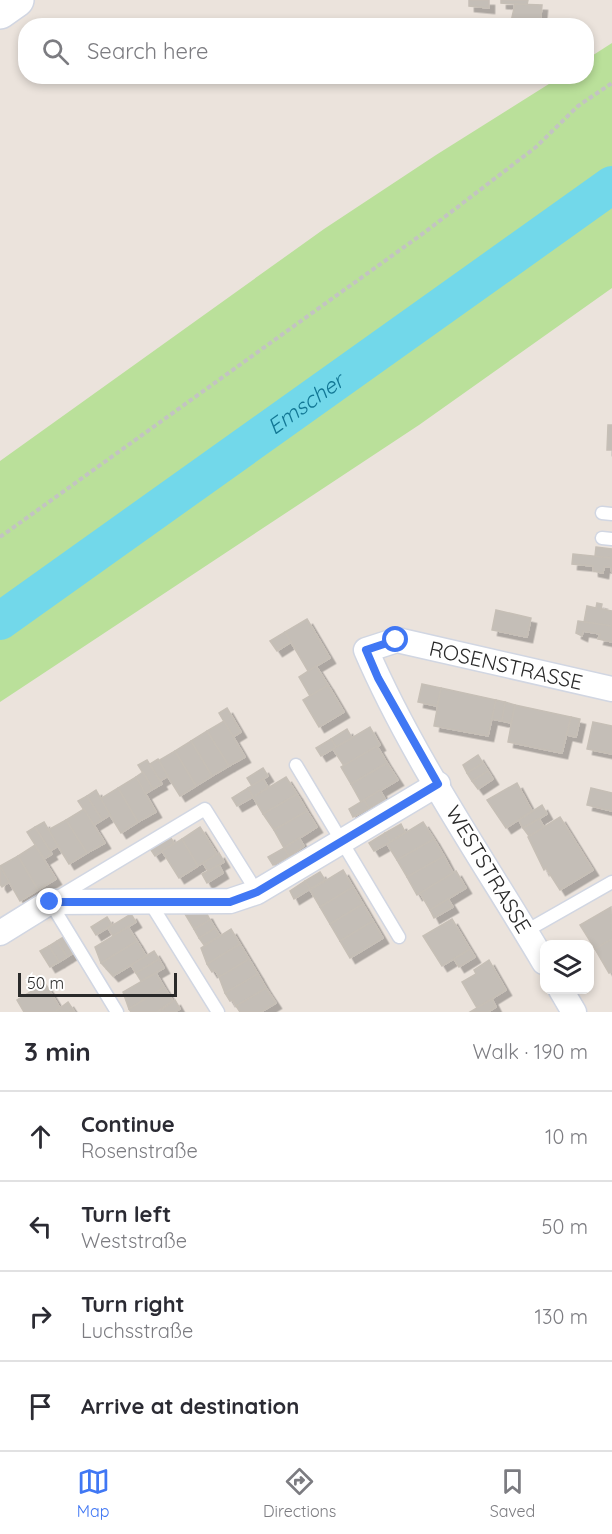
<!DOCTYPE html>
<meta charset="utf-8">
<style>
body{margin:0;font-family:Quicksand,sans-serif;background:#f2f2f3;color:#2b2b33}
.controls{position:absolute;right:18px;bottom:18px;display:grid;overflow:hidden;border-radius:12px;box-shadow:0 3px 9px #0003}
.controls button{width:54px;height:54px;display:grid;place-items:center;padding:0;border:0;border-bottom:2px solid #e1e1e2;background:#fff;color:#2b2b33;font:30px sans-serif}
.scale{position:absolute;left:18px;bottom:15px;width:159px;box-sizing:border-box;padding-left:6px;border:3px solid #2a2a2a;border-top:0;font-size:16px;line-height:21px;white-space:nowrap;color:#2a2a2a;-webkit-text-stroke:4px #fff;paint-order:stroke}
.stop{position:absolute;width:18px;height:18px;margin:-14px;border:4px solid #4077f4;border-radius:50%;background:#fff}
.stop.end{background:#4077f4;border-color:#fff;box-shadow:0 2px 6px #0008}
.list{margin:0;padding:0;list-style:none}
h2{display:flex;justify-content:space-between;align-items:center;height:78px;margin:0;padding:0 24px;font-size:26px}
h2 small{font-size:20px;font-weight:400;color:#7c7c81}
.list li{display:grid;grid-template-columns:39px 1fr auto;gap:18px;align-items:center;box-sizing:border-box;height:90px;padding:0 24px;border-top:2px solid #e1e1e2}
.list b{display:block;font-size:22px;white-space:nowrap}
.list p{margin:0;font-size:20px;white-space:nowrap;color:#7c7c81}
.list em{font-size:20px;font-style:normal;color:#7c7c81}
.icon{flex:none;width:33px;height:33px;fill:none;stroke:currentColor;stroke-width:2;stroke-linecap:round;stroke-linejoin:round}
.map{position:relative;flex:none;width:612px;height:1012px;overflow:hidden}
.search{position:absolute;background:#fff;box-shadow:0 3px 9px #0003;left:18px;right:18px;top:18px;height:66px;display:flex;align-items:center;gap:15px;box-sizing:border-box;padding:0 21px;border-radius:24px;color:#7c7c81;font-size:22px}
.sheet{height:438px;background:#fff}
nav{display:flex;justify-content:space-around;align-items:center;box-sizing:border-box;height:84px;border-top:2px solid #e1e1e2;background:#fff;font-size:16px;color:#7c7c81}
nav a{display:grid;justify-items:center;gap:3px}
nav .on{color:#4077f4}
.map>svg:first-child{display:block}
.green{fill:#bae09a}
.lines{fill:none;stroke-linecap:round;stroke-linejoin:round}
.river{stroke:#72d8ea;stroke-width:38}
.building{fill:#c4beb7;stroke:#c6bfb6;stroke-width:1.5;filter:url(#shadow)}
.lane-casing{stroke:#d1d6e2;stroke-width:15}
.street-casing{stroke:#d1d6e2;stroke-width:27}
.secondary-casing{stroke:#d1d6e2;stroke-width:36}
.path{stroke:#c3c3c3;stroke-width:4;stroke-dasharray:4.5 3;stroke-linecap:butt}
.lane{stroke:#fff;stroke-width:12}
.street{stroke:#fff;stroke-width:24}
.secondary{stroke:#fff;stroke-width:33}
.route{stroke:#4077f4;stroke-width:8}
.labels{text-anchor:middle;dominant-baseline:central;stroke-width:4.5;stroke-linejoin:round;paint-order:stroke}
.street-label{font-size:21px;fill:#2a2a2a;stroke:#fff}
.water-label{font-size:22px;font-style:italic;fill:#127795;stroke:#fff}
</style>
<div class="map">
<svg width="612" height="1012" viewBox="0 0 612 1012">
<defs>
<filter id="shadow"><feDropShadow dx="5.5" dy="5.5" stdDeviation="0" flood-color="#0004"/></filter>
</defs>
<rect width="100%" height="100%" fill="#ebe3dc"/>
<polygon class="green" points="612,43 612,288 419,425 0,702 0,461 324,229 436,155 560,77 586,76 587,59"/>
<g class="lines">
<path class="river" id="s1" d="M0 621 612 185"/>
</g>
<g class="building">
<polygon points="469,0 489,0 489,8 469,6"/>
<polygon points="501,0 528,0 527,5 501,3"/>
<polygon points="515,4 542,5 540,26 510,26"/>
<polygon points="608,425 612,425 612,450 607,450"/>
<polygon points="596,547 612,549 612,558 595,556"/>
<polygon points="573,554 612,558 612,574 611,567 604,567 603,573 593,571 593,566 572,564"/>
<polygon points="597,603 602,604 601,609 612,611 612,626 584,622 587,606 596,608"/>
<polygon points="496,610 531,618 527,637 492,630"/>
<polygon points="307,619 330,658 308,671 285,632"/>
<polygon points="578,621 612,626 612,642 598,639 600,634 583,631 582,636 576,633"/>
<polygon points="285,632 291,642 277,651 270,641"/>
<polygon points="316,666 328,685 310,696 299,677"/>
<polygon points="422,684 441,688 437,706 418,702"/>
<polygon points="328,685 344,712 319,727 303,700"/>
<polygon points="441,688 496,700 488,736 434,726"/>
<polygon points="496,700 505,702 502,721 492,719"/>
<polygon points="505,702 515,705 511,723 502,721"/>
<polygon points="515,705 571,717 562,753 508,742"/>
<polygon points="227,708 241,732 233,737 219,713"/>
<polygon points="571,717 580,719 576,737 567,735"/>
<polygon points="224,721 245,757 229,766 207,731"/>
<polygon points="593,722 612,726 612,754 587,749"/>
<polygon points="370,727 380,745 344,766 333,749"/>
<polygon points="347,729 352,738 336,747 331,739"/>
<polygon points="207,731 229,766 212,776 191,741"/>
<polygon points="331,739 336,747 321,756 316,748"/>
<polygon points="191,741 212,776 196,786 175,751"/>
<polygon points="377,746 387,763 351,784 341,767"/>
<polygon points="175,751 196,786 180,796 158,761"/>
<polygon points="478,755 483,763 467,773 463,765"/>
<polygon points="158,759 168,776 160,781 150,764"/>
<polygon points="147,760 162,784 153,789 138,765"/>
<polygon points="387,763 398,780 361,802 351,784"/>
<polygon points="483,763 488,771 472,781 467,773"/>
<polygon points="263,768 268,776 252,786 247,778"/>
<polygon points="488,771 493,779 478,789 472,781"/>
<polygon points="143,772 153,789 145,794 136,777"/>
<polygon points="136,777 156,812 138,822 118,788"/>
<polygon points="286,777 297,794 263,814 253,797"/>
<polygon points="263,779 268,787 253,797 248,788"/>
<polygon points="517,783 532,811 506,828 487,800"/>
<polygon points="118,788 138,822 121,833 100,799"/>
<polygon points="248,788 253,797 237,806 232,798"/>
<polygon points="591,788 612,793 612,811 587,805"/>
<polygon points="96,790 110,815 102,820 87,796"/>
<polygon points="380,790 385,799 369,808 364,800"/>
<polygon points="297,794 307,811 274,830 263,814"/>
<polygon points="87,796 102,820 94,825 78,801"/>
<polygon points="364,800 369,808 353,817 349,809"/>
<polygon points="542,805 547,814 523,828 519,820"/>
<polygon points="84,809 105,843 87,853 66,820"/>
<polygon points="307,811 317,827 284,848 274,830"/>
<polygon points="560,817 593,870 560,890 546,868 544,870 528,837"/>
<polygon points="539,819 544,827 529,836 523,828"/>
<polygon points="66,820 87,853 69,864 48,830"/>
<polygon points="44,822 58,846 50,851 35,827"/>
<polygon points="423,822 434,839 397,860 387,844"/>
<polygon points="401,824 405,832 390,842 385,833"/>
<polygon points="35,827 52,854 44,859 27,832"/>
<polygon points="200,827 217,854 198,866 182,839"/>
<polygon points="385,833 390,842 374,851 369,843"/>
<polygon points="169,835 174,843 155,856 149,847"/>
<polygon points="299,838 304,846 289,856 284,848"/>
<polygon points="182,839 198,866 179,878 162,851"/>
<polygon points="434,839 444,856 407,877 397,860"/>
<polygon points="35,845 56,879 38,890 18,856"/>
<polygon points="284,848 289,856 273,865 268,857"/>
<polygon points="219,853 224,862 208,871 203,863"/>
<polygon points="18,856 38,890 20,901 0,866"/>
<polygon points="444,856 453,873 417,895 407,877"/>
<polygon points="219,865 223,873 207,883 202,874"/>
<polygon points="0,866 9,882 2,887 0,884"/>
<polygon points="343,870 353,887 320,907 310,890"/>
<polygon points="456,871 466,888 430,910 420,893"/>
<polygon points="320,872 325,880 310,889 305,881"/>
<polygon points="305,881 310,889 294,899 290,891"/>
<polygon points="353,887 363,904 330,924 320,907"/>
<polygon points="448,899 453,907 434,918 430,910"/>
<polygon points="363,904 373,921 340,941 330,924"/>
<polygon points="611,907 612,939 595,949 580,925"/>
<polygon points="131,914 136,922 113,936 108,928"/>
<polygon points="185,914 207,914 210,920 194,929"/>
<polygon points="107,917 112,925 96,935 91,927"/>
<polygon points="452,919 470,949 442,966 423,936"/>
<polygon points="210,920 215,928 199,938 194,929"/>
<polygon points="373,921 383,938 350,958 340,941"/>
<polygon points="128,927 137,941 101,963 95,947"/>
<polygon points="215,928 220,936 204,945 199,938"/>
<polygon points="231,929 240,944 207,964 201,948"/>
<polygon points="65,936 75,952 67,957 57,941"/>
<polygon points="612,939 612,972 609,973 595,949"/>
<polygon points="57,941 67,957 59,962 49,946"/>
<polygon points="137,941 146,956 113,976 101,963"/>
<polygon points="240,944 249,959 219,977 215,970 212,972 207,964"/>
<polygon points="49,946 59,962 50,967 40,951"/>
<polygon points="470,949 475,957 459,967 454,959"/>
<polygon points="154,951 159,959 136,973 131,965"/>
<polygon points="159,959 164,968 141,981 136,973"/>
<polygon points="249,959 258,974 225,993 219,977"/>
<polygon points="489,960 506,990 477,1008 462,982 476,974 474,970"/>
<polygon points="156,973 164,987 129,1009 123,992"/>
<polygon points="258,974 266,988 236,1006 233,1000 230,1001 225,993"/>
<polygon points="45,983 60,1008 54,1012 24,1012 17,1000"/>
<polygon points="164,987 173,1001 156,1012 131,1012 129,1009"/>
<polygon points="266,988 276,1003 261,1012 240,1012 236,1006"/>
<polygon points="492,999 496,1007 488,1012 470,1012"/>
<polygon points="175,1000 180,1009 174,1012 159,1012"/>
<polygon points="68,1002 74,1011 54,1012 60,1008"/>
</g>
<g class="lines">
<g class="lane-casing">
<g id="lane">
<polyline points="602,513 612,514"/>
<polyline points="602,538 612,539"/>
<polyline points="296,765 399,937"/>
<polyline points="149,901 218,1012"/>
<polyline points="526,931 612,882"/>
<polyline points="117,1012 50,902 205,809 257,892"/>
</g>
</g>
<g class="street-casing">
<g id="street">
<polyline points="0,933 50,902 230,901 257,892 438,784"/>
<path id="s2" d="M544 962C484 861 412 757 366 650L397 640 612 689"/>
<polyline points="561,990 574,1012"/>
</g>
</g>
<g class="secondary-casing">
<polyline id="secondary" points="0,12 17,0"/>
</g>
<polyline class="path" points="0,537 425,232 536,147 578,106 612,83"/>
<use href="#lane" class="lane"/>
<use href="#street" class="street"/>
<use href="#secondary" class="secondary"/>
</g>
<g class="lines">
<polyline class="route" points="50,902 230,902 257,892 438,784 378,678 366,650 396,640"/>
</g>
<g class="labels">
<g class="street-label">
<text stroke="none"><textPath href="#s2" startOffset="504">ROSENSTRASSE</textPath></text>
<text transform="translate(489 869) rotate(59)">WESTSTRASSE</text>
</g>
<g class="water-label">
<text stroke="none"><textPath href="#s1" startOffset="375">Emscher</textPath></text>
</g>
</g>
</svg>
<div class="controls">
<button><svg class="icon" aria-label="layers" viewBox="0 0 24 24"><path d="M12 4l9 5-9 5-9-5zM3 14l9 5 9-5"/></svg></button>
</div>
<div class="scale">50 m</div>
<div class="stop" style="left:396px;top:640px"></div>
<div class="stop end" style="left:50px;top:902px"></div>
<div class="search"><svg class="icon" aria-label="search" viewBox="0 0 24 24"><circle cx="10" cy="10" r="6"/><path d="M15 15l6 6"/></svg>Search here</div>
</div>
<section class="sheet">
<h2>3 min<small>Walk · 190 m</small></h2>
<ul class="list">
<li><svg class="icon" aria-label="ahead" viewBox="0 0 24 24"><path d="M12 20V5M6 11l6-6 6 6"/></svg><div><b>Continue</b><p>Rosenstraße</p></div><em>10 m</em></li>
<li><svg class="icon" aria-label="left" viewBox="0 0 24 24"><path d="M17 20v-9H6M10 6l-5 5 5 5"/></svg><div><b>Turn left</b><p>Weststraße</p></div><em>50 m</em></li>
<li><svg class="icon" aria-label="right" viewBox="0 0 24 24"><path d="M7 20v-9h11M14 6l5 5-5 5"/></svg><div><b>Turn right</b><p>Luchsstraße</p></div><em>130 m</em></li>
<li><svg class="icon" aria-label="arrive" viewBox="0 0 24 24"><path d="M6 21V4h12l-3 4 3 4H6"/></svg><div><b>Arrive at destination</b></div></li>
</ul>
</section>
<nav>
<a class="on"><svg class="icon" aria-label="map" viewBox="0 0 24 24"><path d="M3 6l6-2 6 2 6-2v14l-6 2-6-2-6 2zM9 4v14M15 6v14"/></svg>Map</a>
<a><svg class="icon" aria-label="directions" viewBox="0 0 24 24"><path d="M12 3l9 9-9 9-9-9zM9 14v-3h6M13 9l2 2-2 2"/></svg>Directions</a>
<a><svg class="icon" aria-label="saved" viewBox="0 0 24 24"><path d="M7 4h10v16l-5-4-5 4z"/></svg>Saved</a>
</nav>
